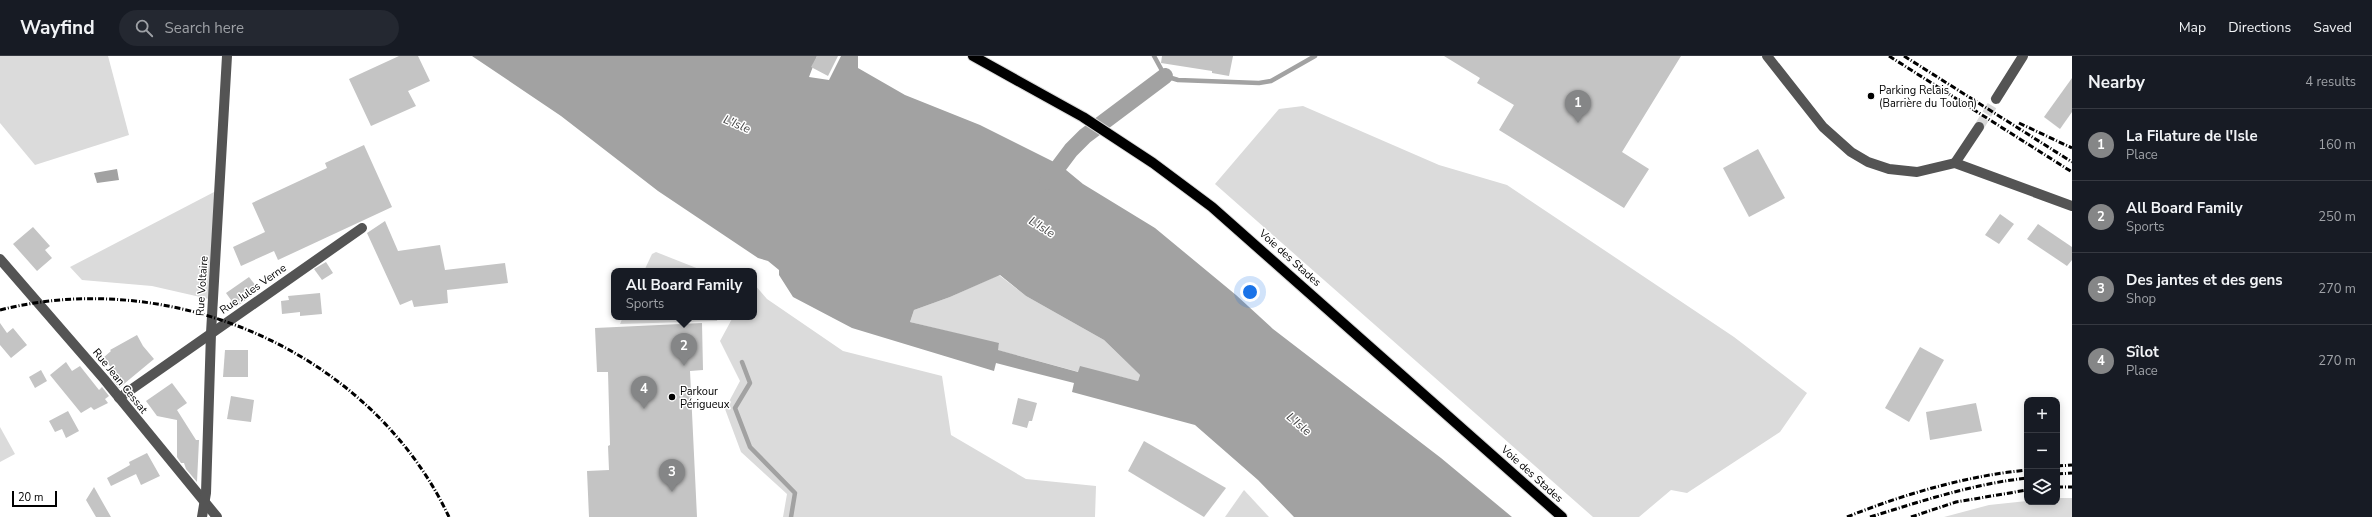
<!DOCTYPE html>
<meta charset="utf-8">
<style>
body{margin:0;font-family:"Nunito Sans",sans-serif;background:#242831;color:#f1f3f6}
.controls{position:absolute;right:12px;bottom:12px;display:grid;overflow:hidden;border-radius:8px;box-shadow:0 2px 10px #0003}
.controls button{width:36px;height:36px;display:grid;place-items:center;padding:0;border:0;border-bottom:1px solid #363941;background:#171b24;color:#f1f3f6;font:20px sans-serif}
.scale{position:absolute;left:12px;bottom:10px;width:45px;box-sizing:border-box;padding-left:4px;border:2px solid #000;border-top:0;font-size:11px;line-height:14px;white-space:nowrap;color:#000;-webkit-text-stroke:3px #fff;paint-order:stroke}
.you{position:absolute;left:1250px;top:236px;width:14px;height:14px;margin:-10px;border:3px solid #fff;border-radius:50%;background:#1a73e8;box-shadow:0 0 0 6px #1a73e833}
.badge{display:grid;place-items:center;width:26px;height:26px;border-radius:50%;background:#858687;color:#fff;font-size:13px;font-weight:700}
.pin{position:absolute;translate:-50% -33px;filter:drop-shadow(0 1px 2px #0008)}
.pin::after{content:'';position:absolute;top:21px;width:14px;height:12px;background:inherit;clip-path:polygon(0 0,100% 0,50% 100%)}
.popup{position:absolute;left:611px;top:212px;width:146px;height:52px;box-sizing:border-box;display:grid;place-content:center;border-radius:8px;background:#171b24;filter:drop-shadow(0 1px 3px #0005);font-size:13px;white-space:nowrap;color:#9ea1a6}
.popup b{font-size:15px;color:#f1f3f6}
.popup::after{content:'';position:absolute;left:50%;top:100%;margin-left:-8px;border:8px solid transparent;border-top-color:#171b24}
.list{margin:0;padding:0;list-style:none}
h2{display:flex;justify-content:space-between;align-items:center;height:52px;margin:0;padding:0 16px;font-size:17px}
h2 small{font-size:13px;font-weight:400;color:#9ea1a6}
.list li{display:grid;grid-template-columns:26px 1fr auto;gap:12px;align-items:center;box-sizing:border-box;height:72px;padding:0 16px;border-top:1px solid #363941}
.list b{display:block;font-size:15px;white-space:nowrap}
.list p{margin:0;font-size:13px;white-space:nowrap;color:#9ea1a6}
.list em{font-size:13px;font-style:normal;color:#9ea1a6}
.icon{flex:none;width:22px;height:22px;fill:none;stroke:currentColor;stroke-width:2;stroke-linecap:round;stroke-linejoin:round}
.map{position:relative;flex:none;width:2072px;height:461px;overflow:hidden}
header{display:flex;align-items:center;gap:24px;box-sizing:border-box;height:56px;padding:0 20px;background:#171b24;border-bottom:1px solid #363941}
header strong{font-size:19px}
nav{display:flex;gap:22px;margin-inline-start:auto;font-size:14px}
.search{width:280px;height:36px;background:#242831;display:flex;align-items:center;gap:10px;box-sizing:border-box;padding:0 14px;border-radius:22px;color:#9ea1a6;font-size:15px}
main{display:flex}
aside{flex:1;background:#171b24}
.map>svg:first-child{display:block}
.green{fill:#dbdbdb}
.water{fill:#a2a2a2;fill-rule:evenodd}
.lines{fill:none;stroke-linecap:round;stroke-linejoin:round}
.stream{stroke:#a2a2a2;stroke-width:4.5}
.canal{stroke:#a2a2a2;stroke-width:16}
.building{fill:#c4c4c4}
.minor-tunnel{stroke:#d9d9d9;stroke-width:10;stroke-dasharray:10 5;stroke-linecap:butt}
.major-casing{stroke:#dbdbdb;stroke-width:12}
.minor{stroke:#545454;stroke-width:10}
.major{stroke:#000;stroke-width:10}
.rail{stroke:#000;stroke-width:3;stroke-dasharray:6 2 1 2;stroke-linecap:butt}
.poi-dot{fill:#000;stroke:#fff;stroke-width:1.5}
.labels{text-anchor:middle;dominant-baseline:central;stroke-width:3;stroke-linejoin:round;paint-order:stroke}
.poi-label{font-size:11px;fill:#000;stroke:#fff;text-anchor:start}
.street-label{font-size:11px;fill:#000;stroke:#fff}
.water-label{font-size:12px;font-style:italic;fill:#434343;stroke:#fff}
</style>
<header>
<strong>Wayfind</strong>
<div class="search"><svg class="icon" aria-label="search" viewBox="0 0 24 24"><circle cx="10" cy="10" r="6"/><path d="M15 15l6 6"/></svg>Search here</div>
<nav><a>Map</a><a>Directions</a><a>Saved</a></nav>
</header>
<main>
<div class="map">
<svg width="2072" height="461" viewBox="0 0 2072 461">
<rect width="100%" height="100%" fill="#fff"/>
<g class="green">
<polygon points="0,0 108,0 129,79 35,109 0,67"/>
<polygon points="1303,50 1439,109 1507,129 1734,281 1807,337 1780,376 1687,437 1671,434 1639,461 1593,461 1215,128 1279,53"/>
<polygon points="216,135 209,243 152,230 82,224 70,211"/>
<polygon points="656,196 704,215 644,215 652,198"/>
<polygon points="999,219 1026,240 1104,284 1140,319 1138,325 1080,311 1079,316 997,294 999,288 910,266 914,254 950,241"/>
<polygon points="754,228 767,243 843,295 942,320 951,379 1026,423 1096,430 1095,461 783,461 787,438 741,396 725,353 740,325 720,285 733,261 754,261"/>
<polygon points="623,261 718,261 717,265 620,268"/>
<polygon points="0,371 15,398 0,406"/>
<polygon points="1244,434 1269,461 1225,461"/>
<polygon points="2057,442 2072,442 2072,461 1944,461 1989,449 2027,445 2057,446"/>
</g>
<g class="water">
<path d="M472 0H817L809 21 829 24 841 0H858V12L905 39 980 69 1060 109 1083 128 1155 172 1236 239 1273 273 1441 402 1512 461H1294L1258 424 1195 369 1072 336 1074 327 996 307 994 315 852 272 793 241 779 219V214L768 205 758 202 658 135 561 60ZM1000 219 1026 240 1104 284 1140 319 1138 325 1080 310 1078 316 998 294 999 287 910 266 914 254 950 241Z"/>
<polygon points="117,113 119,124 97,127 94,117"/>
</g>
<g class="lines">
<g class="stream">
<polyline points="1154,0 1165,20 1178,24 1259,27 1271,25 1315,0"/>
<polyline points="742,306 750,327 735,352 750,391 795,437 791,461"/>
</g>
<polyline class="canal" points="1047,126 1071,94 1085,80 1165,20"/>
</g>
<g class="building">
<polygon points="399,0 418,0 430,25 408,35 416,50 371,70 349,23"/>
<polygon points="817,0 838,0 828,20 811,11"/>
<polygon points="1162,0 1233,0 1229,20 1212,17 1212,15 1161,7"/>
<polygon points="1444,0 1681,0 1622,96 1649,113 1624,152 1499,74 1514,49 1477,27 1480,22"/>
<polygon points="2072,22 2072,56 2060,73 2044,61"/>
<polygon points="364,89 392,151 278,204 274,195 241,210 233,191 265,176 252,147 327,112 325,107"/>
<polygon points="1758,93 1785,142 1749,161 1723,112"/>
<polygon points="2000,158 2014,168 1999,188 1985,179"/>
<polygon points="385,165 398,195 440,189 445,214 505,207 508,227 447,234 448,247 414,251 412,244 400,249 367,177"/>
<polygon points="2038,168 2072,191 2072,204 2067,210 2027,183"/>
<polygon points="33,171 50,190 45,194 52,202 37,215 13,188"/>
<polygon points="326,206 333,217 322,224 314,213"/>
<polygon points="249,221 259,234 236,251 226,237"/>
<polygon points="320,237 322,258 300,260 300,256 282,258 281,245 289,244 288,240"/>
<polygon points="0,267 7,277 13,272 27,289 11,302 0,289"/>
<polygon points="702,267 703,314 690,315 697,461 589,461 587,415 609,414 608,390 610,389 608,316 597,316 595,272"/>
<polygon points="137,279 143,290 154,303 119,332 112,323 117,318 103,302 111,295 110,294"/>
<polygon points="1920,291 1944,304 1909,366 1885,352"/>
<polygon points="225,294 248,294 248,321 223,321"/>
<polygon points="66,306 72,315 80,310 99,334 102,331 109,340 105,343 108,347 94,354 91,351 81,357 50,319"/>
<polygon points="41,314 47,325 35,332 29,321"/>
<polygon points="172,327 187,347 177,354 196,384 199,384 197,426 186,413 184,407 181,407 177,401 177,364 157,360 146,345"/>
<polygon points="231,340 254,344 251,366 227,363"/>
<polygon points="1018,342 1037,347 1032,365 1029,365 1027,372 1012,368"/>
<polygon points="1976,347 1982,375 1930,384 1926,356"/>
<polygon points="68,355 79,375 66,382 62,373 55,376 49,365"/>
<polygon points="1144,385 1226,432 1204,461 1128,415"/>
<polygon points="147,397 160,420 141,429 136,418 111,430 107,422 130,409 129,406"/>
<polygon points="94,431 103,447 111,461 96,461 86,444"/>
</g>
<g class="lines">
<polyline class="minor-tunnel" points="1979,71 1996,43"/>
<g class="major-casing">
<polyline id="major" points="973,0 1083,61 1153,107 1212,151 1562,461"/>
</g>
<g class="minor">
<polyline points="1767,0 1823,71 1851,96 1868,106 1889,113 1917,116 1955,107 2072,150"/>
<polyline points="1996,43 2023,0"/>
<polyline points="1955,107 1979,71"/>
<polyline points="0,203 104,323 217,461"/>
<polyline points="119,342 362,172"/>
<polyline points="202,461 206,437 211,277 227,0"/>
</g>
<use href="#major" class="major"/>
<g class="rail">
<polyline points="1889,0 2072,116"/>
<polyline points="1904,0 2072,106"/>
<polyline points="2019,67 2072,92"/>
<path d="M0 254C173 210 372 297 449 461"/>
<polyline points="2057,410 2072,409"/>
<polyline points="2057,418 2072,417"/>
<polyline points="2057,431 2072,431"/>
<path d="M1847 461C1904 438 1966 420 2027 414"/>
<path d="M1870 461C1922 445 1973 428 2027 422"/>
<polyline points="1911,461 1956,446 2027,434"/>
</g>
</g>
<g class="poi-dot">
<circle cx="1871" cy="40" r="4"/>
<circle cx="672" cy="341" r="4"/>
</g>
<g class="labels">
<g class="poi-label">
<text x="1879" y="34">Parking Relais<tspan x="1879" dy="13">(Barrière du Toulon)</tspan></text>
<text x="680" y="335">Parkour<tspan x="680" dy="13">Périgueux</tspan></text>
</g>
<g class="street-label">
<text transform="translate(1290 202) rotate(42)">Voie des Stades</text>
<text transform="translate(202 230) rotate(-86)">Rue Voltaire</text>
<text transform="translate(253 233) rotate(-35)">Rue Jules Verne</text>
<text transform="translate(120 325) rotate(51)">Rue Jean Cessat</text>
<text transform="translate(1532 418) rotate(42)">Voie des Stades</text>
</g>
<g class="water-label">
<text transform="translate(737 68) rotate(23)">L'Isle</text>
<text transform="translate(1042 171) rotate(32)">L'Isle</text>
<text transform="translate(1299 368) rotate(40)">L'Isle</text>
</g>
</g>
</svg>
<div class="controls">
<button>+</button>
<button>−</button>
<button><svg class="icon" aria-label="layers" viewBox="0 0 24 24"><path d="M12 4l9 5-9 5-9-5zM3 14l9 5 9-5"/></svg></button>
</div>
<div class="scale">20 m</div>
<div class="you"></div>
<div class="pin badge" style="left:1578px;top:67px">1</div>
<div class="pin badge" style="left:684px;top:310px">2</div>
<div class="popup"><b>All Board Family</b>Sports</div>
<div class="pin badge" style="left:672px;top:436px">3</div>
<div class="pin badge" style="left:644px;top:353px">4</div>
</div>
<aside>
<h2>Nearby<small>4 results</small></h2>
<ul class="list">
<li><span class="badge">1</span><div><b>La Filature de l'Isle</b><p>Place</p></div><em>160 m</em></li>
<li><span class="badge">2</span><div><b>All Board Family</b><p>Sports</p></div><em>250 m</em></li>
<li><span class="badge">3</span><div><b>Des jantes et des gens</b><p>Shop</p></div><em>270 m</em></li>
<li><span class="badge">4</span><div><b>Sîlot</b><p>Place</p></div><em>270 m</em></li>
</ul>
</aside>
</main>
